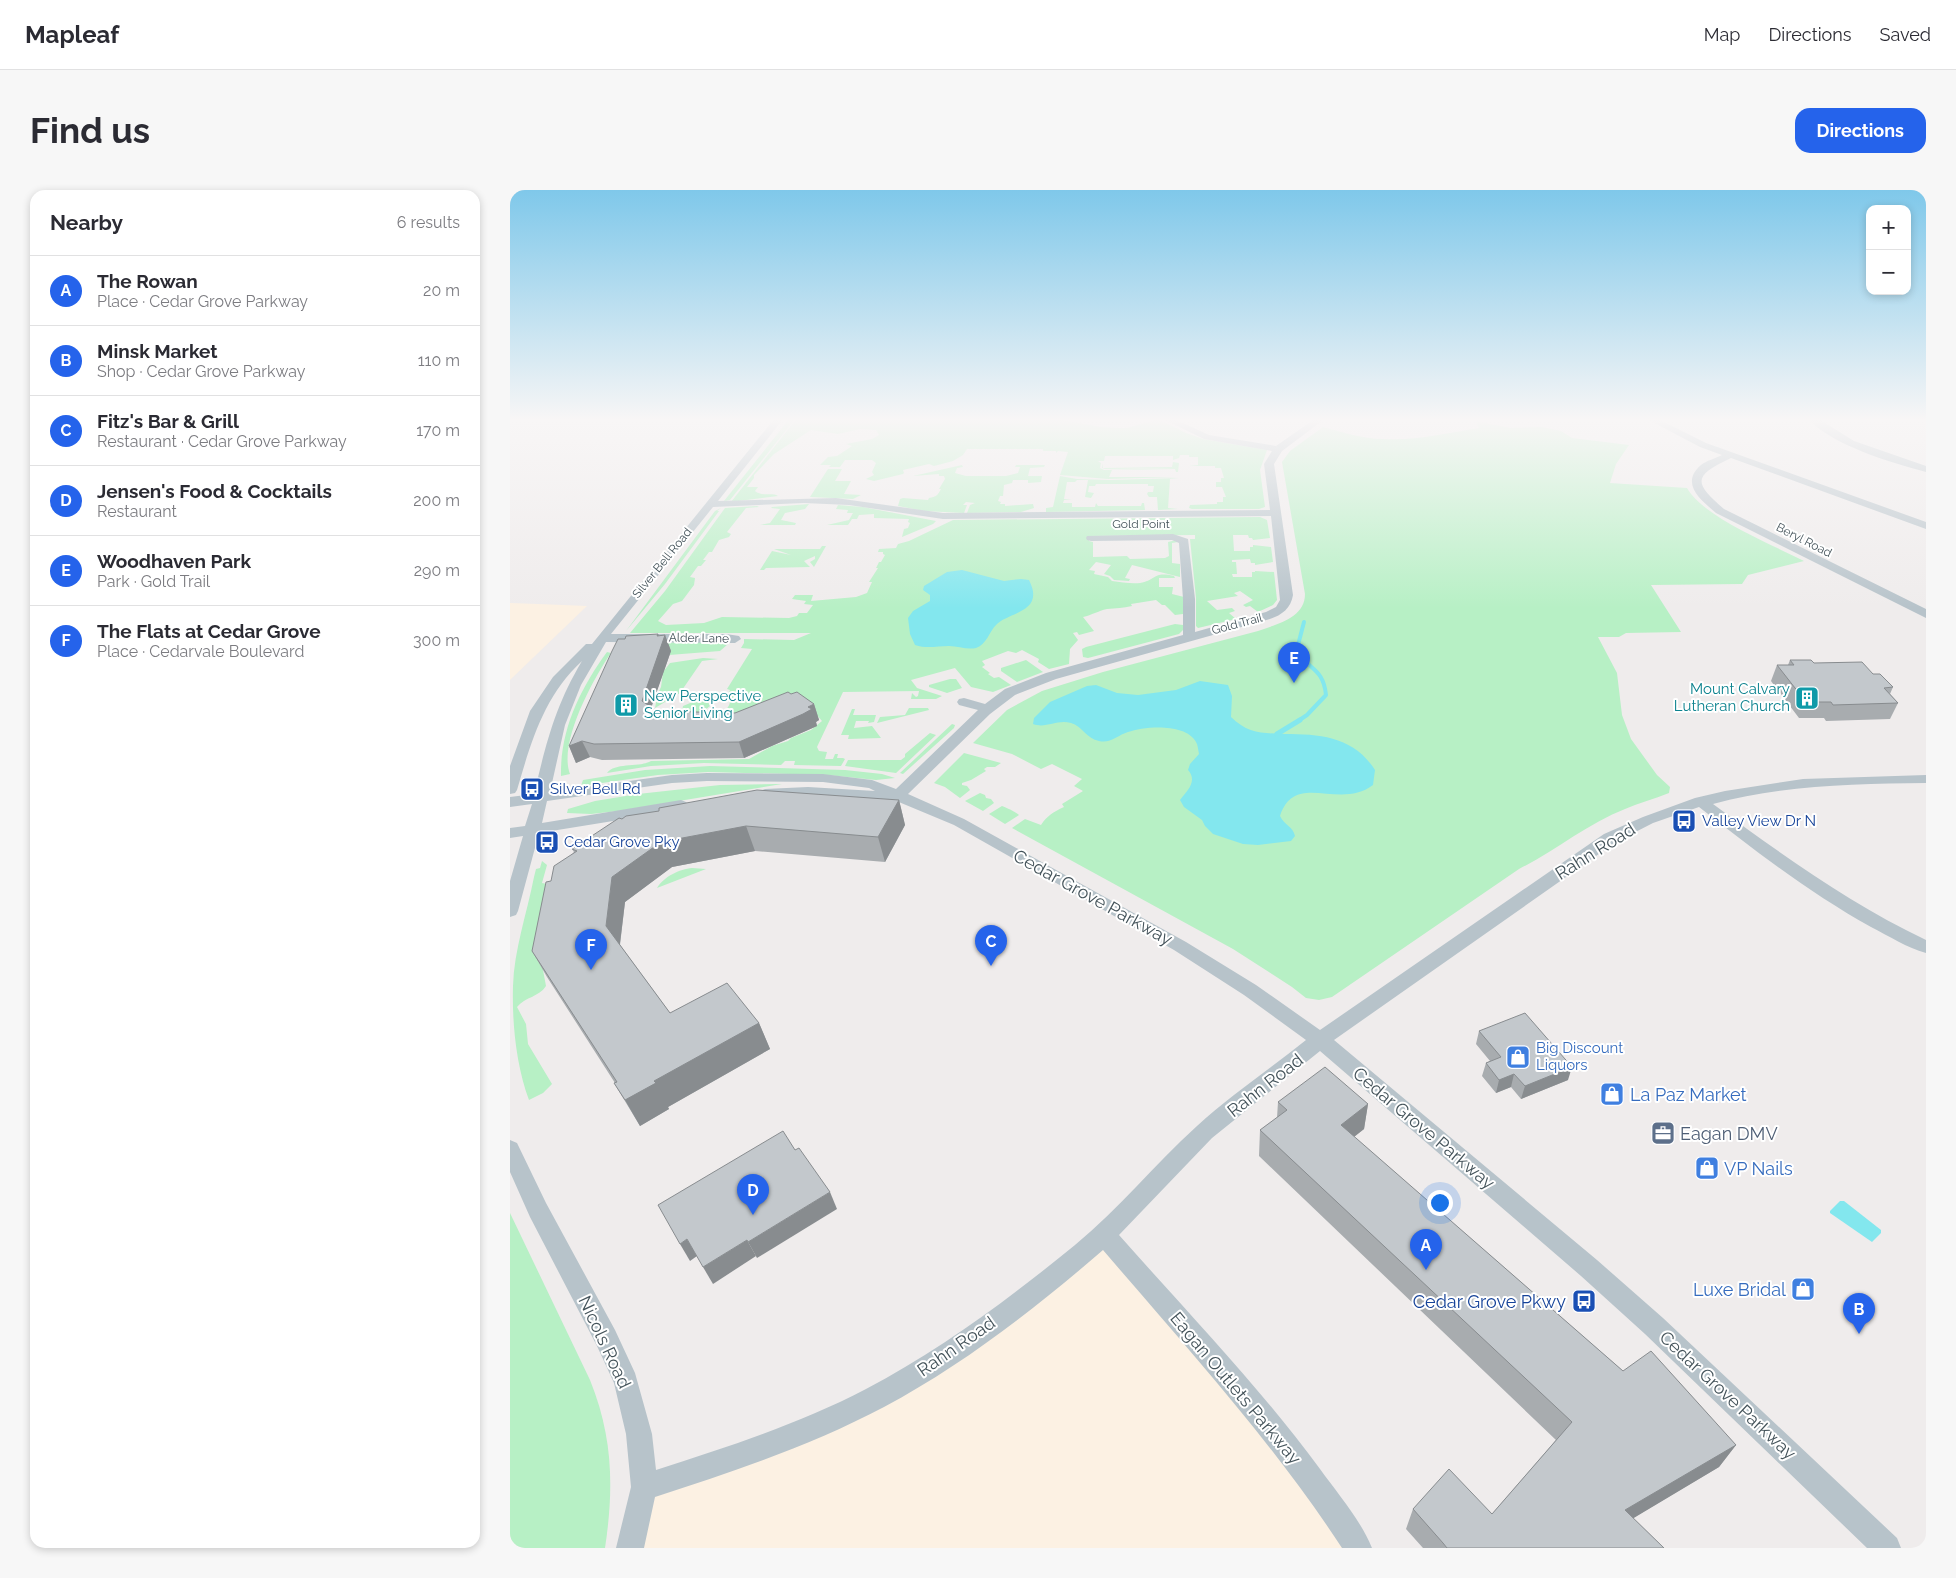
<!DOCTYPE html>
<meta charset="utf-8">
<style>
body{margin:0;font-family:Raleway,sans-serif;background:#f7f7f7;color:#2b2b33}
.controls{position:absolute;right:15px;top:15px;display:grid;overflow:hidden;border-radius:10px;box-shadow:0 2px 8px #0003}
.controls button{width:45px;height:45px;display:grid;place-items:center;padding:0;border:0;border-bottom:1px solid #e1e1e2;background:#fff;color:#2b2b33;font:25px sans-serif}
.you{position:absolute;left:929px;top:1012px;width:18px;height:18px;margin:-12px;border:4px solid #fff;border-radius:50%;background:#1a73e8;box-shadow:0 0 0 8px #1a73e833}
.badge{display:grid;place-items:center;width:32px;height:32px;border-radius:50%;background:#2563eb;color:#fff;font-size:16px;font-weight:700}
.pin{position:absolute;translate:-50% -41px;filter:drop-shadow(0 1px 2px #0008)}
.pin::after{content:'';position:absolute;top:26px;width:18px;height:15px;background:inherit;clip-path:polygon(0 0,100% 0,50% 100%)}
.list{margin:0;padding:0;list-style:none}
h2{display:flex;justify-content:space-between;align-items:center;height:65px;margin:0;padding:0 20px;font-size:21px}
h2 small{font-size:16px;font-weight:400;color:#7c7c81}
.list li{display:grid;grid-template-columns:32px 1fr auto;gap:15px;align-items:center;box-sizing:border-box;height:70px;padding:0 20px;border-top:1px solid #e1e1e2}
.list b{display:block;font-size:19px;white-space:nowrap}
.list p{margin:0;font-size:16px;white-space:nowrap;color:#7c7c81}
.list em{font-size:16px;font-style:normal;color:#7c7c81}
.map{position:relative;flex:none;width:1416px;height:1358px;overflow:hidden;border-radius:15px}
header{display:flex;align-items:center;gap:30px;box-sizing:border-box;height:70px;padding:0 25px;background:#fff;border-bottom:1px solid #e1e1e2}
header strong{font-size:24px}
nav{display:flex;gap:28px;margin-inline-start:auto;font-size:18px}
.intro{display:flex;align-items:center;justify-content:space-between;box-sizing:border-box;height:120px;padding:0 30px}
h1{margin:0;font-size:35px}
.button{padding:12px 22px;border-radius:15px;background:#2563eb;color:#fff;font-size:18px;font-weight:700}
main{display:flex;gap:30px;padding:0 30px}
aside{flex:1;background:#fff;border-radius:15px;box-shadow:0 2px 8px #0003}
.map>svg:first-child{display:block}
.commercial{fill:#fcf1e3}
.green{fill:#b7f0c5}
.water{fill:#83e7ee}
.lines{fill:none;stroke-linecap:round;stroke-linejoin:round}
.stream-far1{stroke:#83e7ee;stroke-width:4}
.stream{stroke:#83e7ee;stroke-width:5}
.minor{fill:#b7c3ca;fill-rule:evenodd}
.wall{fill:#a8acaf}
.shaded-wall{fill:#888c8f}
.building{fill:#c3c8cc;stroke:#888c8f}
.labels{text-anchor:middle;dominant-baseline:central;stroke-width:4;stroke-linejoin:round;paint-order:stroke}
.far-street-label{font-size:12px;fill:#44535a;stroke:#fff}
.culture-label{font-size:15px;fill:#0d838f;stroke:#fff;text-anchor:end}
.transit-label{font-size:15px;fill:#164399;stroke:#fff;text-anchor:start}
.shop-label{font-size:15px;fill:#366cbe;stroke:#fff;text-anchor:start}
.near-street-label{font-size:18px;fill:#44535a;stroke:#fff}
.near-shop-label{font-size:18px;fill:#366cbe;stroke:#fff;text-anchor:start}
.near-service-label{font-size:18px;fill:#4e5e75;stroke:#fff;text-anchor:start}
.near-transit-label{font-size:18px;fill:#164399;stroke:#fff;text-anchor:end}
</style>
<header>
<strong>Mapleaf</strong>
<nav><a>Map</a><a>Directions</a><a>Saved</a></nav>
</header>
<div class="intro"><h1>Find us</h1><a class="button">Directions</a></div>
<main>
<aside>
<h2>Nearby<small>6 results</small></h2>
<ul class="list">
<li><span class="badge">A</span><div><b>The Rowan</b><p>Place · Cedar Grove Parkway</p></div><em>20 m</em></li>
<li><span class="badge">B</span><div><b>Minsk Market</b><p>Shop · Cedar Grove Parkway</p></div><em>110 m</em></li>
<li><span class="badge">C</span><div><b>Fitz's Bar &amp; Grill</b><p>Restaurant · Cedar Grove Parkway</p></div><em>170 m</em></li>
<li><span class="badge">D</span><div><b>Jensen's Food &amp; Cocktails</b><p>Restaurant</p></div><em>200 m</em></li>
<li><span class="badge">E</span><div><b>Woodhaven Park</b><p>Park · Gold Trail</p></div><em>290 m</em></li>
<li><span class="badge">F</span><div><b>The Flats at Cedar Grove</b><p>Place · Cedarvale Boulevard</p></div><em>300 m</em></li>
</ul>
</aside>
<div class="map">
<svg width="1416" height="1358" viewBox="0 0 1416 1358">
<rect width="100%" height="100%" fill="#efecec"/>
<g class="commercial">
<polygon points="0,413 28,414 77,416 0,490"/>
<polygon points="594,1045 848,1358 120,1358 134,1297 366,1207"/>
</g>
<g class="green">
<polygon points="280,228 286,228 220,310 214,311"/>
<path d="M287 228H542L591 237 607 238H617L648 229 676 243 693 249 757 260 750 280 755 317 749 319H682L679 318 680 315 707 314V312H713V307H716L712 297H706V292H711V288H714L711 278H705V276H679L688 275V267H679V265H670L669 268 663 270V266H595L594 271H588L591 273 590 278 594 280 666 278 595 279 592 278 593 273V278L662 277 663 272 669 273 668 282H666L665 279 602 280 599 287H669L598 289 550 285 558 262 548 261 546 263V261H533V259H457L453 265 443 271 424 276 419 274 393 280 394 283 393 284 364 291 356 289 364 285 362 282 366 273 362 270H335L330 277H319L321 275H310L318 267 327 266 342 256 336 254 362 249 369 245 366 240 350 239 328 244 301 240 264 264 244 285V288L237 297H248L245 301C252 307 263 302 268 306L221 312Z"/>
<path d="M966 231 1000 238 1032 237 1051 241 1062 248 1119 255 1106 274 1100 293 1177 298C1193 327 1263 355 1294 371L1238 385 1232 394 1141 395 1171 442 1116 443 1109 447H1088L1107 483 1112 525 1121 549 1147 585 1160 597 1159 603C1144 609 1129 613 1115 619 1077 634 1045 661 1009 679L822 807 809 810 796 808 782 797 723 759 502 638 515 629 531 635C537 626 543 622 554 617L552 614 573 601 564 596 572 589 542 574 531 579 502 564 463 553 497 520 532 501 593 482 748 441C767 434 795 428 795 404L772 272 780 261 813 237C832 242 853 249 873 249 905 251 937 243 969 238Z"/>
<path d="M452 275 453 277 447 278 445 283 456 286H496L508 283 510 277H505L506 275H535L534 277 520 278 518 286H532L531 292 518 293V290H503L502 293 494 295 493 306H490L488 311 491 312 490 314H495V316L523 314 524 318 511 322 457 323 460 315 465 313 456 312 453 315H457L454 323 414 321 388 316 390 309 393 308 418 310 419 308C426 307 428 305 431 299H429L435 289 434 286H429V284L403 286Z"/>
<polygon points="318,279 332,279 325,291 341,291 334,304 351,305 343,309 300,307"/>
<polygon points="550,286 567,289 600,290 669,288 660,289 658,318 668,319 648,320 647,307 639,307 637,304 638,302 643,302 644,296 638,296 638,294 586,294 585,296 579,296 578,302 584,303 581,308 575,307 578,290 567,290 565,292 557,292 554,309 562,309 554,310 553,313 562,313 562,317 585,317 586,313 588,316 631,316 632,313 634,313 635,320 536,322 536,318 543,317"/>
<polygon points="299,314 295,319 275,323 271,330 286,333 285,335 250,335 260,333 270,319 261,318 262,317"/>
<polygon points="328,315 353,317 426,331 423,334 392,347 394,339 398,338 400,333 398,332 399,329 364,328 364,324 349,325 347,329 342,329 338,335 317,335 339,330 343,323 337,323 338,320 326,319"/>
<path d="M247 316 249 317 236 318 217 342 221 344 219 347 209 350 202 362H199L193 370H196L191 376H188L180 387 185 388 184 395 172 411 163 414 148 431 156 435 194 433 212 427 279 428 287 426 289 423H297L303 415 294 414 296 411 282 409 285 405H303L301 411 346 407 357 403 362 392H359L368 378H366L369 372H371L375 365 373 364V362H368L369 359 386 358 388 354 399 351 443 330 750 327 757 330 760 348 743 350 742 348H739L738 345H723L724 361H740V357H743V355L761 357 763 372 745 375V373H741L740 369 722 370V372H726L727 384H722L723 387H742V382H745V381L764 382 767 410 763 415 748 422 740 416 736 417 733 415 743 410 730 401 724 403 728 406 697 411 707 420 722 418 725 421 719 423 726 429 688 438 686 436V408L680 349H685V345L579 346V351L583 352V367L617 366 620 369 655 368 659 366 658 352 666 350 668 352 662 353V373L670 374V387L622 375 615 388 620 389 619 391 604 390 600 386 594 384 601 375 586 372 579 380 585 381 584 384 598 387 602 391C611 392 621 394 630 393 647 390 643 381 664 386L665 388H649V397H663L662 404 674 407 673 424 665 425 655 415H652L646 410 621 414 622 416C613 418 606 418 597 419 588 421 582 425 573 427L584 441 569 445 567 442 563 443 568 450 560 459 559 474 539 479 528 472 529 469 512 460 506 463 498 461 472 471 475 475 472 477 480 483 478 484 484 488 489 487 501 495 483 502 461 497 445 478 401 490 407 498 432 506 426 509H401L402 503 406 507 408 506 409 501 333 502 307 557 309 561 317 562 315 569H323L325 564H328L327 568H333L335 569 331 576 284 575 285 571H275L271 575 194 573 141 576 97 583C105 572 129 578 141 571L239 569 262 556 278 551 281 548 301 540 312 531 305 523 244 521 210 525C218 519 223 513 218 504L220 500 217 499 242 459 231 458 234 453V449L284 450 301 443H120L155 401 215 318Z"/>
<polygon points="211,318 207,321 209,321 155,394 116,441 205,321"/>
<polygon points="312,356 316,356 304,377 300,372 305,369 305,366 294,371 300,377 256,378 254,380 250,380 262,361 281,365 264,359 310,359"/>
<polygon points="665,434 673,435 673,440 669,444 578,468 573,467 572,459 576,457"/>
<polygon points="216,452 218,454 210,461 159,465 113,453"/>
<path d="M97 462 101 463C83 489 48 553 60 584L51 586C50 540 70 499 97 462Z"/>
<polygon points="193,468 208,469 192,471 170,503 145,518 146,513 144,511 151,497 153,482 160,473"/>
<polygon points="516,470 533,482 507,492 491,481 491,478"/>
<polygon points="440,489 446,489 452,498 437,503 419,497 419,495"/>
<polygon points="185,511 198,512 200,516 191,523 172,522 173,516"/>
<polygon points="399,518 418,518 419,520 367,533 370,527 395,525"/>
<polygon points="342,519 345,519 343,525 366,525 364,532 358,533 359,531 346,531 344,538 362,536 371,548 338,549 339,545 331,545"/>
<polygon points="442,534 445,535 444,538 393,584 390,583"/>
<polygon points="420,543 426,545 386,583 335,576 338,570 391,570 395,567 395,564"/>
<polygon points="454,563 491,573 485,577 477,577 474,579 476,581 461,590 452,593 452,595 457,596 460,600 450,608 435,597 424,593"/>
<polygon points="200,576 335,580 372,584 385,588 366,590 318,585 198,582 148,585 71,596 73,590 135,580"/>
<polygon points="272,594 108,621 81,624 57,623 58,619 85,611 128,604 210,595"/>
<polygon points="470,603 475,605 476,608 481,609 484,613 473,621 455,611"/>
<path d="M492 616C495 617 506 622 509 625L495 634 479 624Z"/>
<path d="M32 671 37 675 32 693 37 694 33 780 36 796C29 807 15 807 7 817L16 834 18 854 42 894 33 903 19 910C6 875 2 833 3 796 4 760 17 723 24 687L26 679 30 678Z"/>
<path d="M182 678 196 679 147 698C153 687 170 679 182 678Z"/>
<path d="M0 1023 80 1190C103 1247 104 1298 95 1358H0Z"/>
</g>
<g class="water">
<path d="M452 380 494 391 511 389 519 390C536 423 497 422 486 435 479 442 477 454 466 458 457 460 448 456 439 456 427 456 417 459 405 455L400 444 398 428 403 421 420 411V405L413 400 414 396 437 382Z"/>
<path d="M690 491 718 495 722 506 721 527C738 544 753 543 775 544 811 544 844 547 865 580L863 595C829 621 785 580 770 626 774 635 783 636 785 646L781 651 748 655 733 654 703 644 695 636 692 630 674 617 670 610C677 601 688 591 678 580L680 574 689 564C688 560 688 555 686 552 676 533 635 536 618 542 608 545 600 554 589 551 577 549 572 536 561 533 547 529 536 539 523 534L524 528 540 512 577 496 586 495 607 503 628 505 666 500Z"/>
<polygon points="1330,1011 1334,1011 1371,1040 1371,1043 1362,1052 1320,1023 1320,1021"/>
</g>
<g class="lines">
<path class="stream-far1" d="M788 531 797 525 816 505C813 476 797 481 787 459L794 432"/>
<polyline class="stream" points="767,544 790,530"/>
<g class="minor">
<path d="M265 228H274L208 311 326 308 433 323 760 320 754 274 762 261 694 249 651 228H662L699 245 766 256 806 228H816L772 261 764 274 783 405C781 418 772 425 760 429L546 489 505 505 480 524 398 604 454 629 676 752 746 795 810 840 1094 644 1133 627 1185 608 1215 601 1293 589 1416 585V593C1345 594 1272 595 1203 614 1271 664 1339 713 1416 750V763C1397 758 1379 746 1361 737 1300 703 1244 660 1189 617L1143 633 1106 652 824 850 1087 1070 1153 1128 1387 1348 1391 1358H1357L1135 1144 1071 1086 810 861 702 948 609 1045C677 1122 749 1196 810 1279 828 1304 850 1329 862 1358H832C762 1251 676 1157 593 1060 526 1118 453 1175 374 1217 302 1255 223 1282 145 1307L134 1358H106L121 1297 116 1244 104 1193 87 1156 20 1027 0 982V950L7 953 36 1013 105 1140 125 1183 142 1244 146 1280C217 1257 289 1234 356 1199 431 1160 500 1108 565 1055 609 1019 645 974 687 936 721 905 760 879 796 850L734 805 664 760 444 635 384 610 298 607 255 609 250 607 248 604 250 601 255 599 298 597 365 601 359 598 313 592 197 591 162 593 37 611 32 633 171 610 176 612 179 615 176 618 171 620 29 643 8 721 6 725 0 727V691L13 646 0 648V638L15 636 22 614 0 617V607L24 604C36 554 45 516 72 471 34 506 21 552 7 600L5 603 0 604V576L20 521 43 487 76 454H82ZM294 313 339 315 433 329 761 326 770 410 766 417 756 422 685 442V409L678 349 663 344 577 346 576 348 577 350 581 351 662 350 669 353 673 409V445L536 483 495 499 475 514 454 508 449 509 447 512 449 515 468 520 386 599 362 590 313 584 197 583 162 585 40 602 55 535 71 495 96 452 225 453 231 449 229 446 216 444H101L203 317Z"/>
<path d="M1135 228H1146L1196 253 1416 332V339L1221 268C1183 286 1183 292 1214 319L1416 419V428L1206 323C1192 311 1169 294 1191 275 1196 271 1206 268 1212 265L1190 257Z"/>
<path d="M1297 228H1307L1344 251 1416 276V282C1380 272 1323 256 1297 228Z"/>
</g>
</g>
<g class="wall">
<polygon points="148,444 149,446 155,445 161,461 141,517 147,521 225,523 281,504 304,514 309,530 306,532 307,536 298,540 234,568 92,570 80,567 66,573 59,556"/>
<polygon points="1280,470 1304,473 1363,484 1383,497 1380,504 1388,513 1380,529 1316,531 1314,528 1289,528 1261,491 1267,475 1278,475"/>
<polygon points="389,610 395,635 375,672 245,661 162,677 115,712 110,755 160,823 249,833 260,859 158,917 159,919 130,936 104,893 105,893 37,787 22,761 41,691 64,662 62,659 112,629"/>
<polygon points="969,841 1058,890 1011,909 1001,897 986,903 972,886 976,873 980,871 966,854"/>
<polygon points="768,912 858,914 854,939 844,947 1113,1181 1226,1255 1209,1277 1123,1328 1154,1358 913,1358 896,1339 903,1319 982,1324 1046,1250 749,966 750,940 767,928"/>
</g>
<g class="shaded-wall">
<polygon points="148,444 152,454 155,445 161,461 138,527 132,511"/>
<polygon points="304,514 309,530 306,532 307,536 298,540 234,568 229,552"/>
<polygon points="72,551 80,567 66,573 59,556"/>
<polygon points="389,610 395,635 375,672 368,647"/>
<polygon points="236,636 245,661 162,677 115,712 109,761 96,736 102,687 151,652"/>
<polygon points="249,833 260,859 158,917 159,919 130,936 115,910 144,891"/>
<polygon points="1062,877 1058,890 1011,909 1015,896"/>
<polygon points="1004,884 1001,897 986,903 989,890"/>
<polygon points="858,914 854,939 827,960 831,935"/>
<polygon points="320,1002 327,1019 247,1068 238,1052"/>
<polygon points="177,1049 187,1066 180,1071 170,1054"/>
<polygon points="237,1050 246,1066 203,1094 193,1077"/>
<polygon points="1226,1255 1209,1277 1102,1341 1115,1320"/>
</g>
<g class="building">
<polygon points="148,444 147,446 155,445 132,511 147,521 225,523 278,502 281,504 287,502 304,514 298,517 302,519 293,524 229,552 84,554 72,551 59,556 102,461 108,449 115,449 116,446"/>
<polygon points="1280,470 1301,470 1304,473 1352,472 1363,484 1370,484 1383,497 1374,498 1388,513 1323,515 1321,512 1296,512 1267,475 1284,475"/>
<polygon points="247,600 389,610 368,647 236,636 151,652 102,687 96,736 160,823 217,793 249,833 144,891 146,893 115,910 104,893 107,892 22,761 36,692 41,691 44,676 67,661 62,659 109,628 112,629 116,626 149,621 149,618"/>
<polygon points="1015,823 1062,877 1015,896 1004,884 989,890 976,873 991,867 969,841"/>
<polygon points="815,877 858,914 831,935 1113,1181 1141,1161 1226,1255 1115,1320 1154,1358 937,1358 933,1353 903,1319 939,1279 982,1324 1062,1232 750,940 777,920 768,912"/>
<polygon points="273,941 285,960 289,958 320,1002 238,1052 237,1050 193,1077 177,1049 170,1054 148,1015"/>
</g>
<linearGradient id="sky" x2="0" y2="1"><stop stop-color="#7fc8ea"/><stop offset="0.55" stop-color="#f8f6f6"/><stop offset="1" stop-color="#f8f6f6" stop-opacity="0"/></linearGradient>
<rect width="1416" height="418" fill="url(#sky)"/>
<defs>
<g id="building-square" transform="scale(1.25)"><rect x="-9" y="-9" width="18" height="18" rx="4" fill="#0f9aa8" stroke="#fff"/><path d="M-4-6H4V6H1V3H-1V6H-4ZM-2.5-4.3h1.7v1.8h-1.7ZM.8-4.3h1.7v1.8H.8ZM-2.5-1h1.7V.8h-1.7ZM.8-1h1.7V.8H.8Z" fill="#fff"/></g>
<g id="bus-square" transform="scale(1.25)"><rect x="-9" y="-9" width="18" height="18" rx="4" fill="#1a4fb4" stroke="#fff"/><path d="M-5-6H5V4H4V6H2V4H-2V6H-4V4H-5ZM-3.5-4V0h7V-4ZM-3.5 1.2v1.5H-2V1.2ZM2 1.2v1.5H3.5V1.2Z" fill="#fff"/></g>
<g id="shop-square" transform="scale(1.25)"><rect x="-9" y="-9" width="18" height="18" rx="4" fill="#3f7fe0" stroke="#fff"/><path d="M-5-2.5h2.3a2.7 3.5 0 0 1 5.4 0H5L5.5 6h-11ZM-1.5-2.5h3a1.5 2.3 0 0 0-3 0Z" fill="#fff"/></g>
<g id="office-square" transform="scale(1.25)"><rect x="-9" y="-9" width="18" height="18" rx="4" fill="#5c6f8a" stroke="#fff"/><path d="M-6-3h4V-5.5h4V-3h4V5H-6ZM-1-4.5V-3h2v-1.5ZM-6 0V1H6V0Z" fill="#fff"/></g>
</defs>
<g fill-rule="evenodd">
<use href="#building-square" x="1297" y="508"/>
<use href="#building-square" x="116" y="515"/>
<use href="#bus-square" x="22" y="599"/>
<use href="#bus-square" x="1174" y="631"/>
<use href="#bus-square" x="37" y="652"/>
<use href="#shop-square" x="1008" y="867"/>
<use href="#shop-square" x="1102" y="904"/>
<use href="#office-square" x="1153" y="943"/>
<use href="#shop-square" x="1197" y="978"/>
<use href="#shop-square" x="1293" y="1099"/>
<use href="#bus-square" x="1074" y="1111"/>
</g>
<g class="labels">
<g class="far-street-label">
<text x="631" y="334">Gold Point</text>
<text transform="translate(1294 350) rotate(27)">Beryl Road</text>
<text transform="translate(152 373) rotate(-51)">Silver Bell Road</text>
<text transform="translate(727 434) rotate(-15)">Gold Trail</text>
<text transform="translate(189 448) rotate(1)">Alder Lane</text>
</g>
<g class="culture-label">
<text x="1280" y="499">Mount Calvary<tspan x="1280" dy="17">Lutheran Church</tspan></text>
<text x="134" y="506" text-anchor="start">New Perspective<tspan x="134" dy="17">Senior Living</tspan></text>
</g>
<g class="transit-label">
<text x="40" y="599">Silver Bell Rd</text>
<text x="1192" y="631">Valley View Dr N</text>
<text x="54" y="652">Cedar Grove Pky</text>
</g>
<g class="shop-label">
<text x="1026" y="858">Big Discount<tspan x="1026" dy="17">Liquors</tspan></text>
</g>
<g class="near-street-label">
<text transform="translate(1085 661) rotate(-32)">Rahn Road</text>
<text transform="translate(583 707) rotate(29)">Cedar Grove Parkway</text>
<text transform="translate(755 895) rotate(-38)">Rahn Road</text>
<text transform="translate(914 938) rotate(40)">Cedar Grove Parkway</text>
<text transform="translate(95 1152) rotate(65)">Nicols Road</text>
<text transform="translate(446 1156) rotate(-35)">Rahn Road</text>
<text transform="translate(726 1198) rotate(50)">Eagan Outlets Parkway</text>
<text transform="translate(1218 1205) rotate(43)">Cedar Grove Parkway</text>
</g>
<g class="near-shop-label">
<text x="1120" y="904">La Paz Market</text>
<text x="1214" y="978">VP Nails</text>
<text x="1276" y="1099" text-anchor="end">Luxe Bridal</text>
</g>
<g class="near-service-label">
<text x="1170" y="943">Eagan DMV</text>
</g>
<g class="near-transit-label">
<text x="1056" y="1111">Cedar Grove Pkwy</text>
</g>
</g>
</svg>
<div class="controls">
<button>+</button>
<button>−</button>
</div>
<div class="you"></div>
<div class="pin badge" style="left:916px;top:1080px">A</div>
<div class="pin badge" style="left:1349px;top:1144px">B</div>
<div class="pin badge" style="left:481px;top:776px">C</div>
<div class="pin badge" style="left:243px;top:1025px">D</div>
<div class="pin badge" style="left:784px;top:493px">E</div>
<div class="pin badge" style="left:81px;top:780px">F</div>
</div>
</main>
